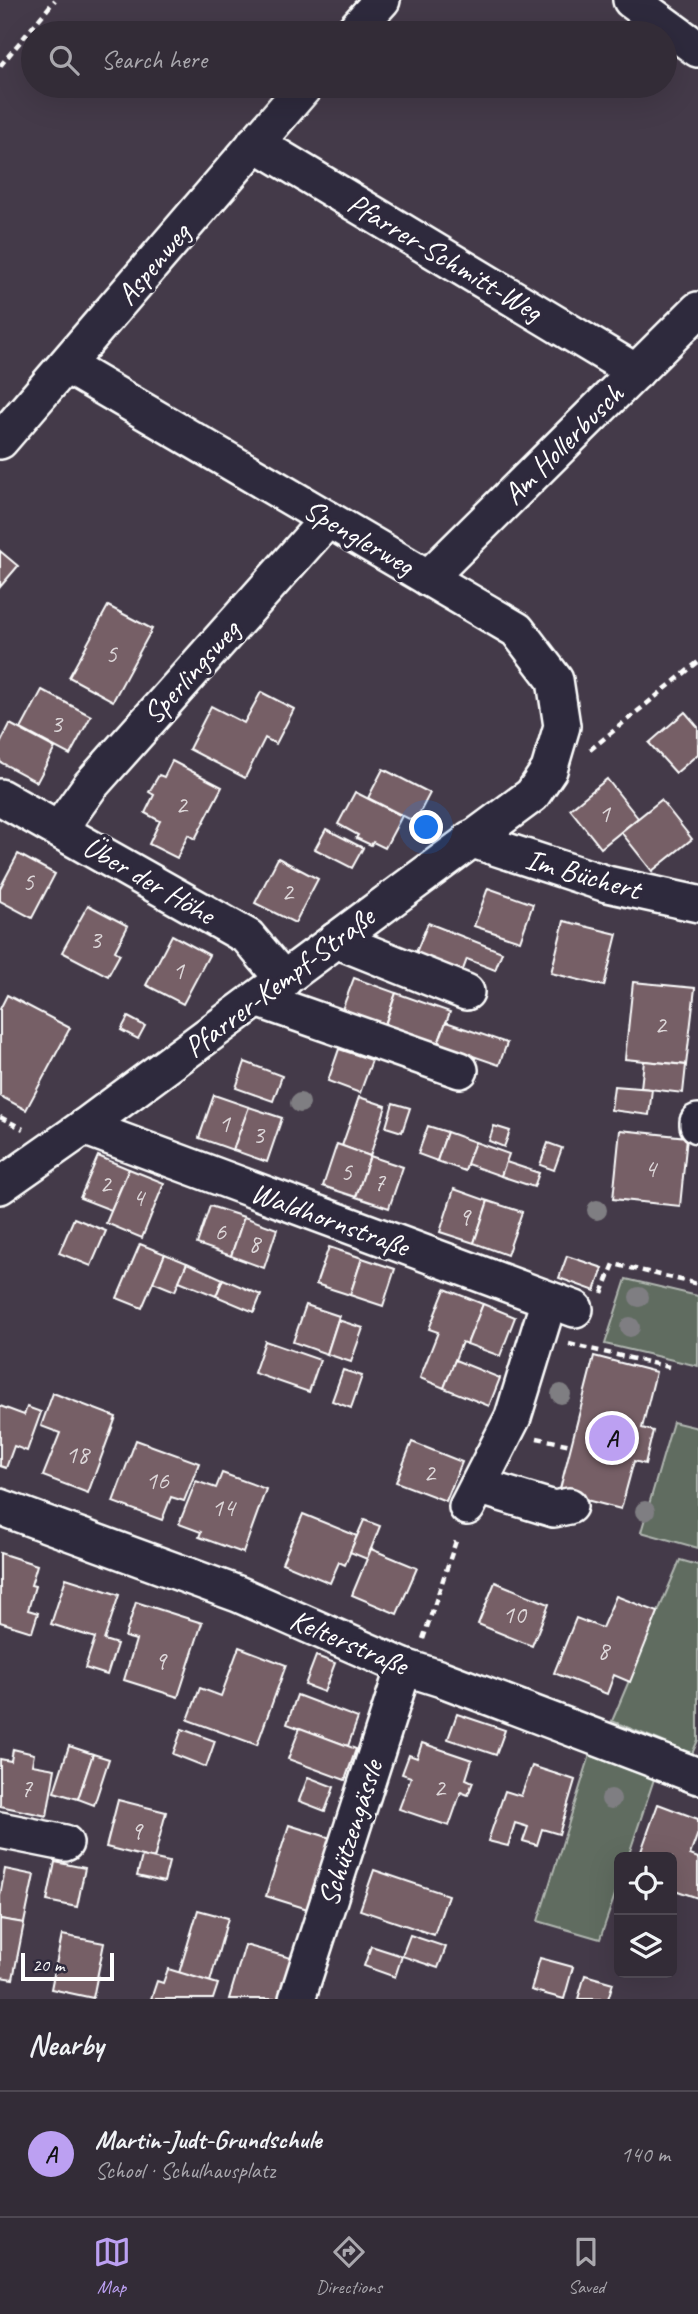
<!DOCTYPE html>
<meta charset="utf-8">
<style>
body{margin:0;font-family:Caveat,sans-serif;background:#3e3842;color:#f1f3f6}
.controls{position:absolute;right:21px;bottom:21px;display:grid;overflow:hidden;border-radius:10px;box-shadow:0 7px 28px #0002}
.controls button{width:63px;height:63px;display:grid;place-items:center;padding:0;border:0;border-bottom:2px solid #4e4852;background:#332c37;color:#f1f3f6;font:35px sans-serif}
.scale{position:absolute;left:21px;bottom:18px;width:93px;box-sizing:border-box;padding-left:7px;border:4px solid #fff;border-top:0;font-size:19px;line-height:24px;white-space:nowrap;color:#fff;-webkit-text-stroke:5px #2f2a3d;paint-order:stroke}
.you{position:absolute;left:427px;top:828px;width:24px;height:24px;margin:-18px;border:5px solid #fff;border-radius:50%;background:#1a73e8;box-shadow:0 0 0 10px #1a73e833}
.badge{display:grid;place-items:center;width:46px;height:46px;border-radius:50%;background:#bca0f2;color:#111;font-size:23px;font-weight:700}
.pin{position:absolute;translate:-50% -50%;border:4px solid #fff;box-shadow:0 2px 7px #0006}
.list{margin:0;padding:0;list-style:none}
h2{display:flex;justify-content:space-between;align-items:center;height:91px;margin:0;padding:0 28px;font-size:30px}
h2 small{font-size:23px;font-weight:400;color:#a9a7ad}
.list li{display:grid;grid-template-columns:46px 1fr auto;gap:21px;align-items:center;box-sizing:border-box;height:126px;padding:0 28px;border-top:2px solid #4e4852}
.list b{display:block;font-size:26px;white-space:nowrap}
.list p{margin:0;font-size:23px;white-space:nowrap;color:#a9a7ad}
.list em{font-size:23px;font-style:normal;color:#a9a7ad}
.icon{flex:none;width:38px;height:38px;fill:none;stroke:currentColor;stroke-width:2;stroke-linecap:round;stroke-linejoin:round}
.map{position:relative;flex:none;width:698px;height:1999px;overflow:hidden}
.search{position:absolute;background:#332c37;box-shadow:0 7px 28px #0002;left:21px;right:21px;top:21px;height:77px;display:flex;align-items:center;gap:18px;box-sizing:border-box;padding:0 24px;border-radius:38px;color:#a9a7ad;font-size:26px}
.sheet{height:217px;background:#332c37}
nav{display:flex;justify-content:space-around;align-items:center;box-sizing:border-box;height:98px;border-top:2px solid #4e4852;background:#332c37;font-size:19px;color:#a9a7ad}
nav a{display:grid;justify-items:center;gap:4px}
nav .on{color:#bca0f2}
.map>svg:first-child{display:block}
.green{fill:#606c61;stroke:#b0b6b0;stroke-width:2}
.building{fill:#765e66;stroke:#fff;stroke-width:2}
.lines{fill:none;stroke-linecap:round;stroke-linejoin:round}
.minor-casing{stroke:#fff;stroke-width:40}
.path{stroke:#fff;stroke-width:4.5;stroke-dasharray:7 5;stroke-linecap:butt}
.minor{stroke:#2f2a3d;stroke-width:35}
.tree{fill:#7f7e82}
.labels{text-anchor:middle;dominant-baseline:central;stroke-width:7;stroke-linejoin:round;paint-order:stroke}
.number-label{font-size:26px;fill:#ddd7d9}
.street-label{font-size:30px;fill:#fff;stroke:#2f2a3d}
</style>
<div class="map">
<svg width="698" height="1999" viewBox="0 0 698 1999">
<rect width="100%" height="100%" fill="#443a49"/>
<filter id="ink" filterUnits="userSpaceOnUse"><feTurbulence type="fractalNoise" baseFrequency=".0143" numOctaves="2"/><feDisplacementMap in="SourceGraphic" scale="14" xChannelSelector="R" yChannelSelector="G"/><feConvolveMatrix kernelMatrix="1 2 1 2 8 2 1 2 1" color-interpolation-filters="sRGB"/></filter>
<g filter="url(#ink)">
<g class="green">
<polygon points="626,1279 698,1296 698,1366 605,1344"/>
<polygon points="673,1422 698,1428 698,1548 641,1532"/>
<polygon points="680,1560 698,1565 698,1740 692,1754 612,1721"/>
<polygon points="590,1755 654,1779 628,1857 619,1857 619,1883 600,1939 538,1921"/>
</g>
<g class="building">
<polygon points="0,551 18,566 0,587"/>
<polygon points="108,606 152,629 113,701 69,677"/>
<polygon points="42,690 91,716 70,755 21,729"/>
<polygon points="261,692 294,709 276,744 265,738 245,778 189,749 211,706 244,723"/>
<polygon points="685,712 698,727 698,754 676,773 649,743"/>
<polygon points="10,724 55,748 37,782 0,762 0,744"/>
<polygon points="172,761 222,787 195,839 188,835 177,858 149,844 160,821 145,813 154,795 149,792 159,775 164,777"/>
<polygon points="383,769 430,793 415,822 368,798"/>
<polygon points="607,779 638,818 601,848 570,809"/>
<polygon points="355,792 402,816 385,848 373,842 371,845 356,838 358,835 338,824"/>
<polygon points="661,800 692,839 652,871 621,832"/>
<polygon points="326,829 363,848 352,868 315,849"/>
<polygon points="18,854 55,874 32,918 0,901 0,888"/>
<polygon points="278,858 318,879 295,923 255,903"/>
<polygon points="488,888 533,904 520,941 474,926"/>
<polygon points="88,905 128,926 115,951 120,954 108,976 62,952"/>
<polygon points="564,921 617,934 604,986 551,973"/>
<polygon points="428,923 502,952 495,970 467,959 461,975 414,957"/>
<polygon points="172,935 209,955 183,1004 146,985"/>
<polygon points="354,978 396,993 383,1030 340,1015"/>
<polygon points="633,982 695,988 686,1065 625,1059"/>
<polygon points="396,993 450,1012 438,1044 385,1025"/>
<polygon points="7,995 70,1028 26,1110 0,1096 0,1009"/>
<polygon points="128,1017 145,1026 138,1039 121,1030"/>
<polygon points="446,1022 507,1043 499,1065 438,1044"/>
<polygon points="339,1049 372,1060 360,1093 328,1081"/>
<polygon points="644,1061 686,1065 683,1093 641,1088"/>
<polygon points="245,1062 282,1076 273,1101 236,1088"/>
<polygon points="614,1086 652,1089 649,1115 611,1110"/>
<polygon points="214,1095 249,1107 233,1150 199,1138"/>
<polygon points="359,1097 386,1106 370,1156 342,1146"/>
<polygon points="393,1103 410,1108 402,1132 386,1127"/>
<polygon points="249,1107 282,1118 267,1162 233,1150"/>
<polygon points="428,1126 447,1132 437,1161 418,1154"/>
<polygon points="494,1126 510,1131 504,1147 489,1141"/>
<polygon points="620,1130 687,1137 680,1206 613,1199"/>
<polygon points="447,1132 475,1142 465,1171 437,1161"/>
<polygon points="475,1142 509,1154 501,1176 467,1164"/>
<polygon points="548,1143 562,1148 554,1170 540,1165"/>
<polygon points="337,1144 370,1156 356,1197 323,1186"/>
<polygon points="98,1156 129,1169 111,1210 80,1198"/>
<polygon points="370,1156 403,1167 389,1208 356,1197"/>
<polygon points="506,1162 539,1173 534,1187 501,1176"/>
<polygon points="129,1169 164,1183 142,1238 106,1223"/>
<polygon points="454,1189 488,1201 474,1243 440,1232"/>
<polygon points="488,1201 522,1212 507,1255 474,1243"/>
<polygon points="210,1206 244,1217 231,1256 197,1244"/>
<polygon points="244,1217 277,1229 264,1268 231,1256"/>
<polygon points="74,1218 106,1231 91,1266 59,1253"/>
<polygon points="140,1244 165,1254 142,1308 117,1298"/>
<polygon points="329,1247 362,1258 350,1295 316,1284"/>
<polygon points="165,1254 187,1263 175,1291 153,1282"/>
<polygon points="567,1256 603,1268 595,1291 559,1278"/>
<polygon points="362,1258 395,1269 383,1306 350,1295"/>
<polygon points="187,1263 223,1279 216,1296 179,1281"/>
<polygon points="223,1279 261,1295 254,1312 216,1296"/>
<polygon points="445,1289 483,1304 467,1344 462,1342 444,1388 420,1378 438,1332 429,1329"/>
<polygon points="483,1304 515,1317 500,1356 467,1344"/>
<polygon points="306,1305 339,1316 327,1354 293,1342"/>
<polygon points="338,1320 363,1328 351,1362 327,1354"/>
<polygon points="265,1341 320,1360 309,1392 254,1373"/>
<polygon points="594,1356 656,1372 642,1428 653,1431 645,1464 634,1461 621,1509 559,1493"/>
<polygon points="455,1360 500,1378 489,1406 444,1388"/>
<polygon points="343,1370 362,1376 351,1408 332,1401"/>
<polygon points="53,1393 116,1417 88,1493 43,1476 60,1433 41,1426"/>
<polygon points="0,1406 24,1415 27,1407 41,1412 27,1451 14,1446 6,1468 0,1466"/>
<polygon points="136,1440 199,1463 184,1501 171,1497 162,1520 113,1502"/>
<polygon points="412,1442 462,1462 446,1501 396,1482"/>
<polygon points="222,1473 266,1489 243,1553 199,1537 201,1532 179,1524 196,1481 216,1488"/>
<polygon points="303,1514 357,1536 345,1565 339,1562 330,1583 282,1563"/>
<polygon points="364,1520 380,1526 367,1559 350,1552"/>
<polygon points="371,1549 417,1568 397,1614 352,1595"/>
<polygon points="0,1553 37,1565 31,1585 35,1586 28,1610 38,1613 32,1632 0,1622"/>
<polygon points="66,1578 119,1595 104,1640 117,1644 107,1675 85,1668 95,1638 51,1624"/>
<polygon points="495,1582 549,1604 532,1646 478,1624"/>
<polygon points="616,1596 658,1612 630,1682 614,1675 607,1694 554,1673 576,1618 602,1628"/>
<polygon points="136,1602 202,1623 178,1697 124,1680 136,1640 125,1637"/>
<polygon points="239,1647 286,1665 257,1745 188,1720 200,1688 221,1696"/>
<polygon points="316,1656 335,1663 324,1692 305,1685"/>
<polygon points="297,1695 358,1718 348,1746 287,1724"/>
<polygon points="457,1714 505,1730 496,1755 448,1739"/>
<polygon points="300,1728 356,1749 345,1780 288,1759"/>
<polygon points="182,1729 215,1741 206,1767 173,1754"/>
<polygon points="422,1743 472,1760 466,1779 473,1782 468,1795 461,1792 449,1826 399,1809 411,1777 402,1774 409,1755 417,1758"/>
<polygon points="69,1746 93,1754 78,1799 54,1792"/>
<polygon points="13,1749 34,1754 32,1765 55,1769 47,1816 0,1806 0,1759 11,1761"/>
<polygon points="93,1754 109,1759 94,1805 78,1799"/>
<polygon points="532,1766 575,1780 559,1834 542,1829 537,1845 523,1841 528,1827 515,1823 508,1846 488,1841 505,1791 521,1796"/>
<polygon points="308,1777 334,1787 325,1811 299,1801"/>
<polygon points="118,1800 166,1812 154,1859 106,1847"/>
<polygon points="658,1804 698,1819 698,1833 690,1855 698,1858 698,1898 672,1889 672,1857 639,1857"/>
<polygon points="289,1825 337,1840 314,1911 266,1896"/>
<polygon points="142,1856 169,1862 164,1882 137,1876"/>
<polygon points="55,1862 85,1868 77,1907 47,1901"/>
<polygon points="5,1869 34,1875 24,1923 0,1919 0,1896"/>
<polygon points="374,1870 448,1895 434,1935 360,1910"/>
<polygon points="198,1910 228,1918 210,1982 179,1973"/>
<polygon points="0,1919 24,1923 13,1979 0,1977"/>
<polygon points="62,1935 104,1943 93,1998 51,1989"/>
<polygon points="410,1935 446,1947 438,1968 402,1956"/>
<polygon points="245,1945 294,1959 282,1999 229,1999"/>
<polygon points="371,1946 402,1956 395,1977 364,1966"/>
<polygon points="540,1958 573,1967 564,1999 531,1990"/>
<polygon points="168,1969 218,1984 213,1999 151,1999 157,1981 163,1983"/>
<polygon points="585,1975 613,1983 608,1999 578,1999"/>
</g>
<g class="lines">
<g class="minor-casing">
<g id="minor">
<polyline points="631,0 698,49"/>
<polyline points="352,33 382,0"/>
<polyline points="255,143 636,372"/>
<polyline points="0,441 305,86"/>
<polyline points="428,578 698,310"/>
<polyline points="0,797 248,937 284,980"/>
<polyline points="60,828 90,786 328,519"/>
<polyline points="470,839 607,884 698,904"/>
<polyline points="336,940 466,992"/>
<polyline points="257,999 460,1070"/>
<polyline points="698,1125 698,1122"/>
<polyline points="84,1127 575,1309"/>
<polyline points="0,1186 84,1127 532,795 549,770 562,726 555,680 517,630 67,366"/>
<polyline points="478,1486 554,1509 569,1506"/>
<polyline points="0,1507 238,1594 404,1667 442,1679 698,1776"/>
<polyline points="467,1507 513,1417 549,1300"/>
<polyline points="0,1830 65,1843"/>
<polyline points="297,1999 404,1667"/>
</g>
</g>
<g class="path">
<polyline points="0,66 55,0"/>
<polyline points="590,750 698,662"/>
<polyline points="0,1117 23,1129"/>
<polyline points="602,1293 614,1264 698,1284"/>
<polyline points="569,1344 669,1367"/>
<polyline points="537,1438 571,1445"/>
<polyline points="423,1639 457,1538"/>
</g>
<use href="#minor" class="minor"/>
</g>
<g class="tree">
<circle cx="300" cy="1103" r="10"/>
<circle cx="597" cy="1210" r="10"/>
<circle cx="639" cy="1297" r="10"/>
<circle cx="630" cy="1327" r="10"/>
<circle cx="561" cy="1394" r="10"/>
<circle cx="645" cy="1511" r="10"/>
<circle cx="611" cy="1799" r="10"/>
</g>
</g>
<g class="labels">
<g class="number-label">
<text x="111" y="653">5</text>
<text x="56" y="723">3</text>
<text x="181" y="804">2</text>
<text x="604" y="813">1</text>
<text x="28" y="881">5</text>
<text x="287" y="891">2</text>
<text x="95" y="939">3</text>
<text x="178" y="970">1</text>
<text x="660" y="1024">2</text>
<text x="224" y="1123">1</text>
<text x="258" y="1134">3</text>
<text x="650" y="1168">4</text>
<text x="346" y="1171">5</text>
<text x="379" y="1182">7</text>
<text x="105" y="1183">2</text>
<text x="138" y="1197">4</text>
<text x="464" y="1216">9</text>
<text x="220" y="1231">6</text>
<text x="254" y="1243">8</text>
<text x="77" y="1454">18</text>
<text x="429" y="1472">2</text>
<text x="157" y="1480">16</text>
<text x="223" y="1507">14</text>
<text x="514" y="1614">10</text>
<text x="603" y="1650">8</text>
<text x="160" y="1660">9</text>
<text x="439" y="1787">2</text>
<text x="26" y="1788">7</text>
<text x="136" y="1830">9</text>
</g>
<g class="street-label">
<text transform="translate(445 257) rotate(31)">Pfarrer-Schmitt-Weg</text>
<text transform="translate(153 264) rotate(-50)">Aspenweg</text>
<text transform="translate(563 444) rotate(-45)">Am Hollerbusch</text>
<text transform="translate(359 537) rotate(30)">Spenglerweg</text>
<text transform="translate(191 672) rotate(-48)">Sperlingsweg</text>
<text transform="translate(583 874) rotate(16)">Im Büchert</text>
<text transform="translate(149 880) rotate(30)">Über der Höhe</text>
<text transform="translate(279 982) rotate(-37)">Pfarrer-Kempf-Straße</text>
<text transform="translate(330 1219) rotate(20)">Waldhornstraße</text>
<text transform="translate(349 1642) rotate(23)">Kelterstraße</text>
<text transform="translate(350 1833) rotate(-72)">Schützengässle</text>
</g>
</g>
</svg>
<div class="controls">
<button><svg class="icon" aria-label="locate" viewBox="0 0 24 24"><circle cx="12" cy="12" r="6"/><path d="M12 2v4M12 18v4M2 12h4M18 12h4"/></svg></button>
<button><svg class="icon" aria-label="layers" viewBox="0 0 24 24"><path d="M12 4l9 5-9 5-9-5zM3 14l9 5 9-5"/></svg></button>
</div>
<div class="scale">20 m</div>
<div class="you"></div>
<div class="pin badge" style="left:612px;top:1438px">A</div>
<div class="search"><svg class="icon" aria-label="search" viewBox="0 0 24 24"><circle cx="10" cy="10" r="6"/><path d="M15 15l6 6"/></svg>Search here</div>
</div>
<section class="sheet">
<h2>Nearby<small></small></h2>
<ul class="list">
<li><span class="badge">A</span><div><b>Martin-Judt-Grundschule</b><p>School · Schulhausplatz</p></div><em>140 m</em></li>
</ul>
</section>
<nav>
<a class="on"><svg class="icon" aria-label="map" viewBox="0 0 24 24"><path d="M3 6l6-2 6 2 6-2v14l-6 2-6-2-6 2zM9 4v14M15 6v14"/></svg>Map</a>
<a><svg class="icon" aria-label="directions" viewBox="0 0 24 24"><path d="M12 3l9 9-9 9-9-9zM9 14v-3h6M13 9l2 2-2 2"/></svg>Directions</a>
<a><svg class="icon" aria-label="saved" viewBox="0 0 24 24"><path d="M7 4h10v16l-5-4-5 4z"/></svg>Saved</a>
</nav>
